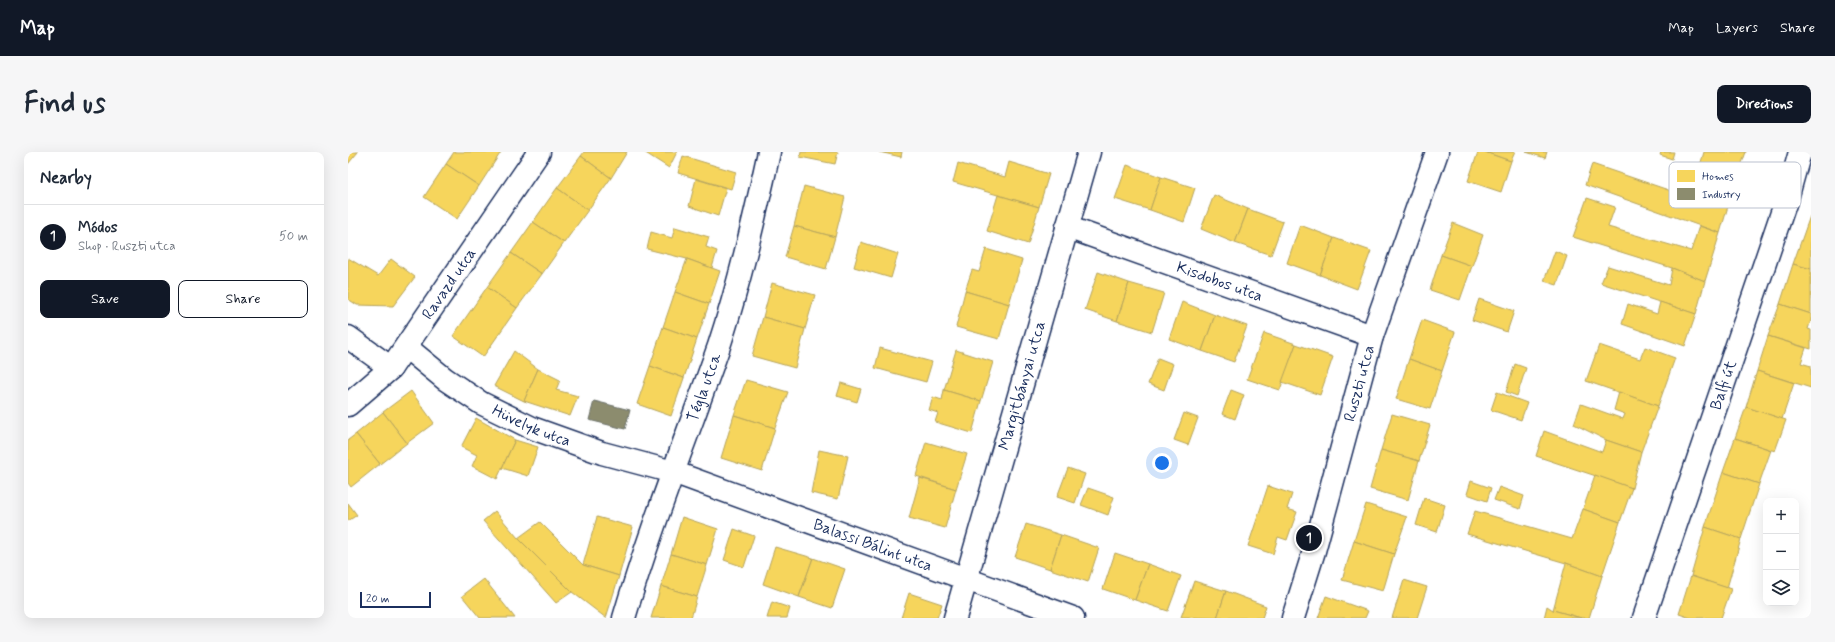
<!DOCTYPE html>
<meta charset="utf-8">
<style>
body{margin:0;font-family:Mynerve,sans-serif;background:#f6f6f7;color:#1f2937}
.controls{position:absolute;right:12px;bottom:12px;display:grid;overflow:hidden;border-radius:8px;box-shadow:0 4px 16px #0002}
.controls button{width:36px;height:36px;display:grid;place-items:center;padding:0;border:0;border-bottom:1px solid #e0e1e3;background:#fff;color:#1f2937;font:20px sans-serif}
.scale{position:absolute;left:12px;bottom:10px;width:71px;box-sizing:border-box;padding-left:4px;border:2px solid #1b2f5e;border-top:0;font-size:11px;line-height:14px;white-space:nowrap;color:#1b2f5e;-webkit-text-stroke:3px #fff;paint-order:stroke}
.you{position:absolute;left:814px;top:311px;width:14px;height:14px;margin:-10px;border:3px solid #fff;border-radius:50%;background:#1a73e8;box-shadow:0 0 0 6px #1a73e833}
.badge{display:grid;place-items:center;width:26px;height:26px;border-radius:50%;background:#111827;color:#fff;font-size:13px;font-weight:700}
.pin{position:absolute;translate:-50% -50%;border:2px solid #fff;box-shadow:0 1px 4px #0006}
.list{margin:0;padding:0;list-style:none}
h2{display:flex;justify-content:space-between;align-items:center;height:52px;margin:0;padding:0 16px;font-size:17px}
h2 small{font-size:13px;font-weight:400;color:#747a83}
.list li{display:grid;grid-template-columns:26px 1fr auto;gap:12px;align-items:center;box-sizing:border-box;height:64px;padding:0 16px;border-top:1px solid #e0e1e3}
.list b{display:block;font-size:15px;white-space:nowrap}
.list p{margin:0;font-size:13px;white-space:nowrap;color:#747a83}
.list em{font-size:13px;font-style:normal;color:#747a83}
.actions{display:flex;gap:8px;padding:12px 16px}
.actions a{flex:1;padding:9px 0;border:1px solid #111827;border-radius:8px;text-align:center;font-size:14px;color:#111827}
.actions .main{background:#111827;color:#fff}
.icon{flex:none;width:22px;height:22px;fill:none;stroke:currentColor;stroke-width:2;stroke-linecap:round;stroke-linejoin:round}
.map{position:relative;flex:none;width:1463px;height:466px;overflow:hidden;border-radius:8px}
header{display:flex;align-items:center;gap:24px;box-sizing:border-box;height:56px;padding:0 20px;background:#111827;color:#fff}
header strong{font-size:19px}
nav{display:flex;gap:22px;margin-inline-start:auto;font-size:14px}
.intro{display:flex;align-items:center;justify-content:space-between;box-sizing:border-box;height:96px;padding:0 24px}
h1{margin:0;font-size:28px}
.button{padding:10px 18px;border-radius:8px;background:#111827;color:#fff;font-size:14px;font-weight:700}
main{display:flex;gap:24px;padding:0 24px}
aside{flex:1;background:#fff;border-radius:8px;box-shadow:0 4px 16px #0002}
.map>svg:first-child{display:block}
.homes{fill:#f6d55c;stroke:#b4a35d}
.industry{fill:#8c8c6e;stroke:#6a7069}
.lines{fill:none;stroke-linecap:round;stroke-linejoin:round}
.minor-casing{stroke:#1b2f5e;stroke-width:25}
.tertiary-casing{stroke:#1b2f5e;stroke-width:25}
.minor{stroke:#fff;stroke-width:22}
.tertiary{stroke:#fff;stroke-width:22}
.labels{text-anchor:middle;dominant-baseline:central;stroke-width:4;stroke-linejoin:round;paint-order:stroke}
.street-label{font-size:16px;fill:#1b2f5e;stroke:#fff}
.key{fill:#fff;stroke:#bbc1cf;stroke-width:1}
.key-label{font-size:11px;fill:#1b2f5e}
</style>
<header>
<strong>Map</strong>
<nav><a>Map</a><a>Layers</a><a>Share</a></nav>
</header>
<div class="intro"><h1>Find us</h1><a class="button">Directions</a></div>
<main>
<aside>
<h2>Nearby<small></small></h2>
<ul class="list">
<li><span class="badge">1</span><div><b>Módos</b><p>Shop · Ruszti utca</p></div><em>50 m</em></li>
</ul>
<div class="actions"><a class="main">Save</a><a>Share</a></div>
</aside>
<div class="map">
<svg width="1463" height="466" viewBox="0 0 1463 466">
<rect width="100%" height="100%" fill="#fff"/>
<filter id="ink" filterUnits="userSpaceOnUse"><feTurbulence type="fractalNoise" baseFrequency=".025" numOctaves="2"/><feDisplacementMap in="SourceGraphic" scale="8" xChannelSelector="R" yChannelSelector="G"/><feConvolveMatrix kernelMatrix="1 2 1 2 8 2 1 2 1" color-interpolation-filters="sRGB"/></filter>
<g filter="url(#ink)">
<g class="homes">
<polygon points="0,0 10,0 0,12"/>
<polygon points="106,0 153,0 131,34 98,12"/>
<polygon points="236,0 279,0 263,26 233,4"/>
<polygon points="296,0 329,0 321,16"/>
<polygon points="453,0 490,0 487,12 452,5"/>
<polygon points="531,0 554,0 553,5"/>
<polygon points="1130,0 1137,0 1163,9 1153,40 1120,29"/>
<polygon points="1137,0 1167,0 1163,9"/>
<polygon points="1178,0 1199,0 1197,6"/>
<polygon points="1313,0 1326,0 1324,7 1312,3"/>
<polygon points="1356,0 1398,0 1387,31 1351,17"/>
<polygon points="233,4 263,26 240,58 209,36"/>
<polygon points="335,4 388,20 383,37 330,21"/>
<polygon points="661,10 701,22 691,55 605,30 610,11 657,25"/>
<polygon points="98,12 131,34 109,67 76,45"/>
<polygon points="1244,12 1341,45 1351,17 1387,31 1372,81 1237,33"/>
<polygon points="779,13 813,25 802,58 767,47"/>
<polygon points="813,25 847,36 836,70 802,58"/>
<polygon points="348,27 378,36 370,64 341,54"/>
<polygon points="456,34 497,45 487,85 446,74"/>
<polygon points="209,36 240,58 216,91 185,70"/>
<polygon points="650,43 691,55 680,92 639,79"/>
<polygon points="866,43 900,57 887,91 853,77"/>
<polygon points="1239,46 1267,55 1260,75 1343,99 1351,74 1372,81 1357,129 1324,116 1225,85"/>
<polygon points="900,57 935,70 923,103 887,91"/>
<polygon points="1462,64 1463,65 1463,117 1445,112"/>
<polygon points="185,70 216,91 194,122 163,101"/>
<polygon points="1105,71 1135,83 1124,114 1093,103"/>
<polygon points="952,73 986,86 972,123 939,111"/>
<polygon points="446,74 487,85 478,117 437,105"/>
<polygon points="327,75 361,85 358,95 369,99 364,116 339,107 299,97 303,80 324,86"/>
<polygon points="986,86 1023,99 1009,137 972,123"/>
<polygon points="513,90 550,102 543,126 506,115"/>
<polygon points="638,97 674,108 661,152 617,139 624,118 631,120"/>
<polygon points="1207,99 1219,104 1209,133 1196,129"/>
<polygon points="163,101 194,122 169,156 139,135"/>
<polygon points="1093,103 1124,114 1112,148 1082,138"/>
<polygon points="0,106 30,124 43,107 67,125 45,154 9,153 0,147"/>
<polygon points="339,107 372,119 361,152 327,140"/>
<polygon points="1445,112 1463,117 1463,162 1432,152"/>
<polygon points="1260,114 1321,133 1324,116 1357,129 1348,162 1253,131"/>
<polygon points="750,120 781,131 769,169 737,158"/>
<polygon points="424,131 467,143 457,177 415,165"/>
<polygon points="781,131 816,141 804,180 769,169"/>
<polygon points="139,135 169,156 135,205 105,184"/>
<polygon points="617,139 661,152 651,187 608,175"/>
<polygon points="327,140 361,152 349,187 315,175"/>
<polygon points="1131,147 1166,159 1159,180 1124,168"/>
<polygon points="834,150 867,163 854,199 821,187"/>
<polygon points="1312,150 1348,162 1337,194 1274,172 1280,152 1309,162"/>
<polygon points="1432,152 1463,162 1463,168 1460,177 1463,178 1463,197 1420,184"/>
<polygon points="867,163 899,174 886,210 854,199"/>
<polygon points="415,165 457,177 447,216 404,204"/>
<polygon points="1074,168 1107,180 1094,219 1061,207"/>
<polygon points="315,175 349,187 336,226 302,214"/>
<polygon points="916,181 948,192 932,238 899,227"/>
<polygon points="1420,184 1458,196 1453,211 1463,214 1463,236 1409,219"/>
<polygon points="948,192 985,205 972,243 934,230"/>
<polygon points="1251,193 1292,207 1297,195 1327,206 1310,254 1238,229"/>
<polygon points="532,196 584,210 578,230 527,216"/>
<polygon points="608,198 645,210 633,249 596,238"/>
<polygon points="166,199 190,217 176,249 146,234"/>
<polygon points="810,206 825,212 816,238 800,232"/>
<polygon points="1061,207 1094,219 1082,257 1048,247"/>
<polygon points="1167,212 1178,216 1169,244 1158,240"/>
<polygon points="302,214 336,226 323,264 289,252"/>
<polygon points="190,217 212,228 208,238 230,244 222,264 176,249"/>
<polygon points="1409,219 1446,231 1434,267 1398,255"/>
<polygon points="398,228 440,240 427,276 386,263"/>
<polygon points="493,231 513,237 509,250 489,244"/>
<polygon points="596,238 633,249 624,281 587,270 590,261 581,258 585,245 594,248"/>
<polygon points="883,238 896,243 887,267 874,262"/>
<polygon points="63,239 86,271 59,291 35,260"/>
<polygon points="1149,240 1179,251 1173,268 1143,258"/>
<polygon points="1271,240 1310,254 1293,300 1258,288 1226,272 1233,252 1275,267 1277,262 1266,258"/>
<polygon points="1398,255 1438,268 1427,299 1387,286"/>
<polygon points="35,260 59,291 32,312 8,282"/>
<polygon points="836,261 850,266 840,293 826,288"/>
<polygon points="1044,262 1082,273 1071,309 1033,298"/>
<polygon points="386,263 427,276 414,319 373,306"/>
<polygon points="128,266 167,288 149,327 124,314 129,303 113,295"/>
<polygon points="1196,279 1254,300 1258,288 1293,300 1284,336 1188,304"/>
<polygon points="8,282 32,312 3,335 0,331 0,288"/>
<polygon points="1387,286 1423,298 1411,332 1375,320"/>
<polygon points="167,288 190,295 180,324 154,316"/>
<polygon points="578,290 619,302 608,337 568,324"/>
<polygon points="471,298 500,304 490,347 463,341"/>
<polygon points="1033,298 1071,309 1060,348 1022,337"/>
<polygon points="720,316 737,322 727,351 709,345"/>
<polygon points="1375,320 1411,332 1393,387 1357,375"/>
<polygon points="1247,323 1284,336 1272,370 1235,357"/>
<polygon points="572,326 608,337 597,376 561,366"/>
<polygon points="1123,329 1143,336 1139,349 1119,342"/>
<polygon points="920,334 944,342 939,357 949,360 939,388 930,385 925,402 900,394"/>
<polygon points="1151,335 1176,344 1172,357 1146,348"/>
<polygon points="740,336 766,345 760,363 733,353"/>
<polygon points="1076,346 1097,353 1089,380 1068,373"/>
<polygon points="0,351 9,363 0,369"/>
<polygon points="1018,352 1059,365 1046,402 1006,389"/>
<polygon points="1235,357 1272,370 1254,424 1218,411 1119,382 1127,359 1224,387"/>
<polygon points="147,359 170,386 224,440 208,451 135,369"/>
<polygon points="249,365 285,375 271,424 235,413"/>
<polygon points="334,365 370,377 359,413 323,402"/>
<polygon points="192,370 235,413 271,424 258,466 224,440 170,386"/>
<polygon points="678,372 713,383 702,417 667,405"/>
<polygon points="1357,375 1393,387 1379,436 1343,424"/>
<polygon points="386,377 406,384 396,415 376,408"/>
<polygon points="713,383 751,396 740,430 702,417"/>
<polygon points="1006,389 1046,402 1035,439 994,428"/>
<polygon points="427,395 465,406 451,445 415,432"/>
<polygon points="767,401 800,412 787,448 755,437"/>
<polygon points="323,402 359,413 349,445 313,434"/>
<polygon points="465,406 497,417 484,456 451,445"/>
<polygon points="1218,411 1254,424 1241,466 1233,466 1205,458"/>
<polygon points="800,412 833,424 820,459 787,448"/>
<polygon points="1343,424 1383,437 1373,466 1343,466 1331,462"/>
<polygon points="136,427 167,466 132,466 114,444"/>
<polygon points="1056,428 1079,435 1069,466 1044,466"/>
<polygon points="846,429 878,439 869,466 833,465"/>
<polygon points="313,434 349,445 343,466 303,466"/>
<polygon points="878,439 918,454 914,466 869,466"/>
<polygon points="561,441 594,452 589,466 553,466"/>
<polygon points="978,444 1020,459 1017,466 970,466"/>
<polygon points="424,450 442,456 439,466 419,466"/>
<polygon points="1199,454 1205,458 1233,466 1196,466"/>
</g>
<polygon class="industry" points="246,249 282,258 277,277 241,268"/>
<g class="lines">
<g class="minor-casing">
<g id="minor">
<path id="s1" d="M719 75 1024 184"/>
<polyline points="0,185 43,216"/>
<path id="s2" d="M58 195 97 227 133 251 184 276 254 301 325 320 725 466"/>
<path id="s3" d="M0 253 43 216 191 0"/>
<path id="s4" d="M276 466C303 374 339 285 371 194 392 130 407 65 421 0"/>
<path id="s5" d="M607 466 741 0"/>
<path id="s6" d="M945 466 966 399 1024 184 1089 0"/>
</g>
</g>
<g class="tertiary-casing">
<g id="tertiary">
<path id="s7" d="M1296 466 1440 43 1452 0"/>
</g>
</g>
<use href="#minor" class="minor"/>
<use href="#tertiary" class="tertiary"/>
</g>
</g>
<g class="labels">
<g class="street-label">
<text stroke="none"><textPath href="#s1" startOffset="162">Kisdobos utca</textPath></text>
<text stroke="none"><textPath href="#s3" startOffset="159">Ravazd utca</textPath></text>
<text stroke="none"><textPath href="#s6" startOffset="244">Ruszti utca</textPath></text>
<text stroke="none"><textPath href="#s5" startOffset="242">Margitbányai utca</textPath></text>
<text stroke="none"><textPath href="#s7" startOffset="246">Balfi út</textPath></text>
<text stroke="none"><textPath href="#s4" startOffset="244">Tégla utca</textPath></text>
<text stroke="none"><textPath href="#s2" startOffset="149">Hüvelyk utca</textPath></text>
<text stroke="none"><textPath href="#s2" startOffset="511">Balassi Bálint utca</textPath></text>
</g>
</g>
<rect x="1321" y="10" width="132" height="46" rx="6" class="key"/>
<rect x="1329" y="18" width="18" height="12" fill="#f6d55c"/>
<rect x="1329" y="36" width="18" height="12" fill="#8c8c6e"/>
<g class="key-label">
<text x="1354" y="28">Homes</text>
<text x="1354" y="46">Industry</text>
</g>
</svg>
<div class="controls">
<button>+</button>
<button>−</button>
<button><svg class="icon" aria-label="layers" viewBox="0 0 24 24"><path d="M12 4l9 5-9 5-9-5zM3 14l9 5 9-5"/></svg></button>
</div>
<div class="scale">20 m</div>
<div class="you"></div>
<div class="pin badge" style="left:961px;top:386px">1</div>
</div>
</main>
